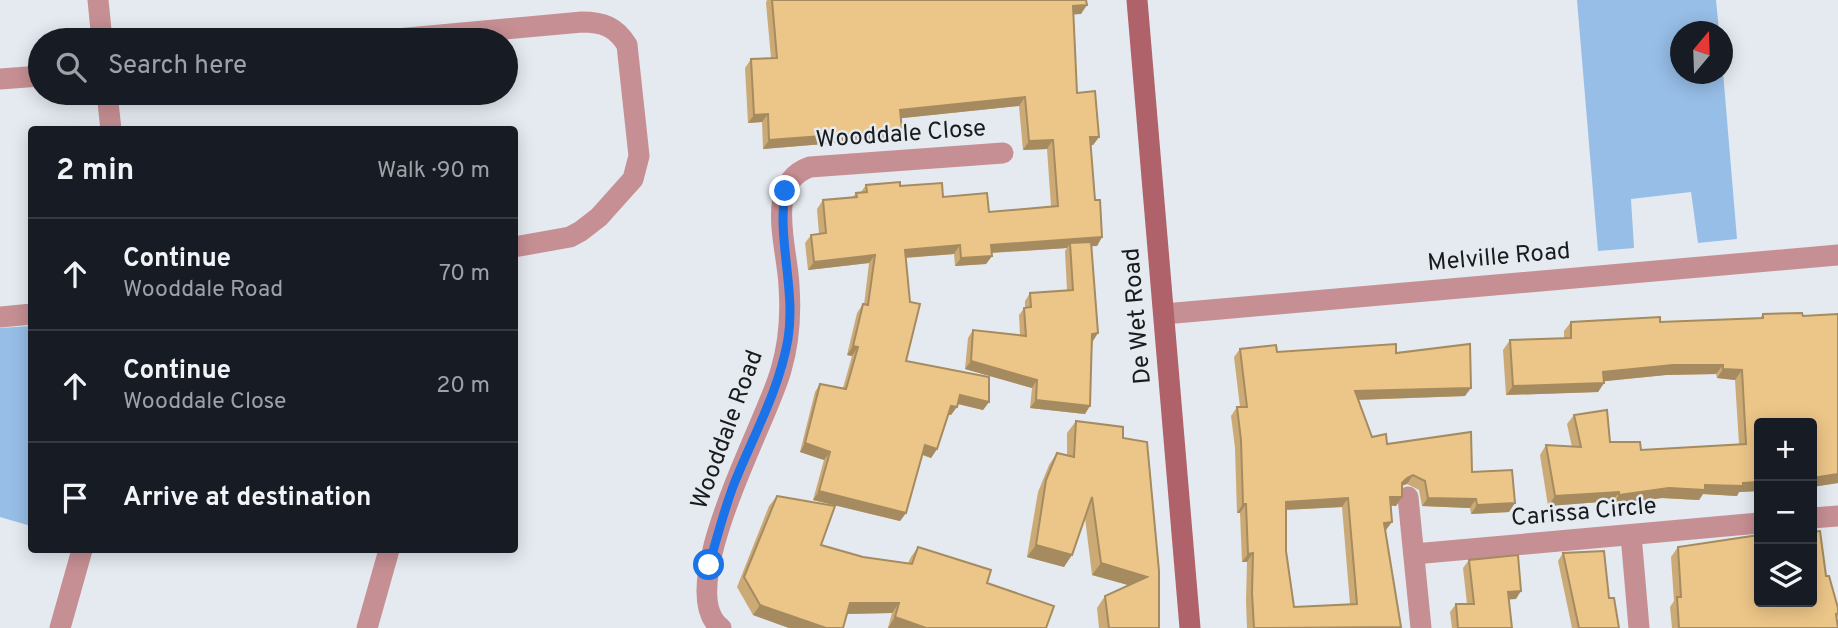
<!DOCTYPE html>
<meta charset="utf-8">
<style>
body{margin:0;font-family:Overpass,sans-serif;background:#242831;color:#f1f3f6}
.controls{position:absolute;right:21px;bottom:21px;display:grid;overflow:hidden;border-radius:7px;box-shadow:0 4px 18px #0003}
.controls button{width:63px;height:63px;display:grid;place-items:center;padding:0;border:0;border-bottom:2px solid #363941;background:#171b24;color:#f1f3f6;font:35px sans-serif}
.compass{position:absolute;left:1670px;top:21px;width:63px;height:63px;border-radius:50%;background:#171b24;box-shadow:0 4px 18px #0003;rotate:19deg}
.stop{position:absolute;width:21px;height:21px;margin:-16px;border:5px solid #1a73e8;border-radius:50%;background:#fff}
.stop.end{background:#1a73e8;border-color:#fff;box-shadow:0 2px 7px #0008}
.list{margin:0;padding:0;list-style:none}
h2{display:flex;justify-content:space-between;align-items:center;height:91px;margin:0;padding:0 28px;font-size:30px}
h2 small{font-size:23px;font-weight:400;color:#9ea1a6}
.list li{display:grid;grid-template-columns:46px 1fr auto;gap:21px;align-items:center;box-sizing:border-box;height:112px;padding:0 28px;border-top:2px solid #363941}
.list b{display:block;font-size:26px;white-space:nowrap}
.list p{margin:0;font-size:23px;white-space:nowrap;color:#9ea1a6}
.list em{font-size:23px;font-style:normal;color:#9ea1a6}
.icon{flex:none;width:38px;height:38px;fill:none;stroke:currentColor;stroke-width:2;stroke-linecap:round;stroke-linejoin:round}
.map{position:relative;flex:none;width:1838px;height:628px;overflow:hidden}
.search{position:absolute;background:#171b24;box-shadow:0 4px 18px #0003;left:28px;top:28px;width:490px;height:77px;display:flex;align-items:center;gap:18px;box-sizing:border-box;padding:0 24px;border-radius:38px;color:#9ea1a6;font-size:26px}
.panel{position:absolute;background:#171b24;box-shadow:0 4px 18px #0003;left:28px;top:126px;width:490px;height:427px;border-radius:7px}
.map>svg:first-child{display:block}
.green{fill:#97bee7}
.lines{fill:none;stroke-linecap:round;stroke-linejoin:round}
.street{stroke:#c68f93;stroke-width:21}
.secondary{stroke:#b0626a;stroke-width:21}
.wall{fill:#cbaa75;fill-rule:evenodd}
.shaded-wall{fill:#a58b5f}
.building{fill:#ecc688;stroke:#a58b5f;stroke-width:2;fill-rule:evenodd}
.route{stroke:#1a73e8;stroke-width:9}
.labels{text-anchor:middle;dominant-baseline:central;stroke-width:5;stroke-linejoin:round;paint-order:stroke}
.street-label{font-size:24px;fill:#191b1d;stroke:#e4eaf0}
</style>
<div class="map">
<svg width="1838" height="628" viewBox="0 0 1838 628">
<rect width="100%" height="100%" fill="#e4eaf0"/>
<g class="green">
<polygon points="1577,0 1716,0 1719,31 1680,32 1680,74 1723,72 1737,239 1698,243 1691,192 1631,199 1634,248 1598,251"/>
<polygon points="31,326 32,326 31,526 0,517 0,328"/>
</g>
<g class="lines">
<g class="street">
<polyline points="98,0 102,40"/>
<path d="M386 40 582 22C603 22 616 27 627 45L639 156 633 179 599 217 581 231 570 237 514 247"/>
<polyline points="0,79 40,76"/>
<polyline points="107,93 111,130"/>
<polyline points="1164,314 1838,255"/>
<polyline points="0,317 32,314"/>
<polyline points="1408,497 1421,628"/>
<polyline points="1812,518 1838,516"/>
<polyline points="1631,535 1639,628"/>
<polyline points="1414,554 1759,523"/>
<polyline points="60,628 82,550"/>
<polyline points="367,628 389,550"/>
<path d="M721 628C671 591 768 420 781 370 789 343 791 314 789 286 788 249 763 183 810 167L1003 153"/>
</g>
<polyline class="secondary" points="1137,0 1190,628"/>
</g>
<g class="wall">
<polygon points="767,0 1086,0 1081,14 1073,14 1077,93 1099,137 1093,145 1091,145 1095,200 1102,237 1097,246 1091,246 1093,341 1085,414 1030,408 1032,388 965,369 968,338 973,330 1020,335 1019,315 1025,307 1025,301 1030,293 1067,290 1065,251 1067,248 992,253 992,256 986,264 955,266 954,254 906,258 906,361 989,402 983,410 958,404 951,415 948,415 937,449 931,458 922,455 906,513 900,521 813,500 824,460 800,452 815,392 820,384 843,388 852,356 847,355 857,313 863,304 864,305 869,263 808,270 805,243 811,235 819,234 817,209 823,200 853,197 856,193 861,192 866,185 900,186 943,197 989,212 1051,206 1047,149 1023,150 1019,106 901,118 896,138 763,149 762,122 748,123 745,68 751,59 771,58 766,3"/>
<polygon points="1802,313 1803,316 1838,314 1838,483 1812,487 1812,423 1759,423 1759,491 1739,492 1737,496 1703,494 1699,500 1662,498 1613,504 1613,501 1548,506 1540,455 1546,445 1572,447 1567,424 1574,415 1607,410 1610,442 1640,442 1641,450 1739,444 1735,380 1717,378 1716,374 1666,375 1604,381 1604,383 1598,392 1506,395 1503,350 1510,340 1564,339 1564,331 1571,322 1660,317 1660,322 1760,318 1763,314"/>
<path d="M1240 349 1277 352 1396 353 1465 396 1358 400 1372 437 1387 444 1472 472 1509 512 1471 514 1470 508 1422 506 1419 490 1407 484 1402 486V497L1396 506 1391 505 1385 530 1401 628H1247L1246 601 1247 562H1242L1240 513H1237L1235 448 1231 416 1237 407H1240L1234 357ZM1342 507 1350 604 1294 607 1286 551V510Z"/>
<polygon points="1076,421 1123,438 1159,628 1099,628 1097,608 1105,596 1128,585 1092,575 1085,518 1064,567 1027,557 1038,492 1049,465 1057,453 1067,455 1067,433"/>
<polygon points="777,496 821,545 863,557 908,563 911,557 918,547 987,583 1046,628 888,628 892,613 847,614 843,628 789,628 753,615 737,587 769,506"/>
<polygon points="1678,547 1826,576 1838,608 1838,616 1837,618 1838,628 1672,628 1670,607 1674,601 1671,557"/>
<polygon points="1563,553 1609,598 1619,628 1572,628 1558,561"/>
<polygon points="1469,560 1516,599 1509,599 1512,628 1452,628 1450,612 1456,604 1467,604 1463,568"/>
</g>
<g class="shaded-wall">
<polygon points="1087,5 1081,14 1067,15 1073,6"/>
<polygon points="1025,97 1019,106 894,119 900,110"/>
<polygon points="768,114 762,122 748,123 754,115"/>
<polygon points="902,130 896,138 763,149 769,140"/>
<polygon points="1090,137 1099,137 1093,145 1085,146"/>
<polygon points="1053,140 1047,149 1023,150 1029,141"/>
<polygon points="1102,237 1097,246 1070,247 1070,243 1067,248 986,253 991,245"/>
<polygon points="960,245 954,254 900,258 905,250"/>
<polygon points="875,255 869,263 808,270 814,262"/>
<polygon points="992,256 986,264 955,266 961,258"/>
<polygon points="1098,333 1093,341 1086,342 1092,334"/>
<polygon points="853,346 858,347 852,356 847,355"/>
<polygon points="971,361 1037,380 1032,388 965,369"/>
<polygon points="1673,365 1723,365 1716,374 1666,375 1597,382 1603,372"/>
<polygon points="1723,369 1742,370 1735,380 1717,378"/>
<polygon points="1604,383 1598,392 1506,395 1513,386"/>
<polygon points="1471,388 1465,396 1349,400 1355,391"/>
<polygon points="960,395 989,402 983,410 954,403"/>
<polygon points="1036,400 1090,406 1085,414 1030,408"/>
<polygon points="951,406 957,407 951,415 945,414"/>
<polygon points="805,443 830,452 824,460 800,452"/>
<polygon points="925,445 937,449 931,458 919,453"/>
<polygon points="1838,474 1838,483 1812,487 1812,478"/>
<polygon points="1413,475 1407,484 1401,486 1396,491 1407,478"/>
<polygon points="1759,482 1759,491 1739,492 1737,496 1703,494 1699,500 1662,498 1613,504 1619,495 1705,485"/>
<polygon points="819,491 906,513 900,521 813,500"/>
<polygon points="1619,492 1613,501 1548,506 1555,496"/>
<polygon points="1390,497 1402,497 1396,506 1384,505"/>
<polygon points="1348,498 1342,507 1280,510 1286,502"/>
<polygon points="1428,498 1476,499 1470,508 1422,506"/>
<polygon points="1515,503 1509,512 1471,514 1477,505"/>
<polygon points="1243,504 1246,504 1240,513 1237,513"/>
<polygon points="1392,522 1386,530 1378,531 1384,523"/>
<polygon points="1036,545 1072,555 1064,567 1027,557"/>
<polygon points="1253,553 1247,562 1242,562 1248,554"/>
<polygon points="1101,563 1147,577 1139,588 1092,575"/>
<polygon points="1521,591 1516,599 1502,600 1508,592"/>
<polygon points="850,603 899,603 892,613 843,614"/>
<polygon points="760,605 826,628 789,628 753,615"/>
<polygon points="895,617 926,628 888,628"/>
</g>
<g class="building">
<polygon points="772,0 1086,0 1087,5 1073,6 1077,93 1095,91 1099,137 1090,137 1095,200 1100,200 1102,237 991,245 992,256 961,258 960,245 905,250 910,302 920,304 906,361 989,377 989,402 960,395 957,407 951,406 937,449 925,445 906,513 819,491 830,452 805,443 820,384 846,389 858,347 853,346 863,304 868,305 875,255 814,262 811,235 826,233 823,200 857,197 856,193 867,192 866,185 900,182 900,186 942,183 943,197 987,193 989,212 1058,206 1053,140 1029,141 1025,97 900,110 902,130 769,140 768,114 754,115 751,59 777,58"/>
<polygon points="1091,242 1098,333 1092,334 1090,406 1036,400 1037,380 971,361 973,330 1026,336 1024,308 1031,307 1030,293 1073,290 1070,243"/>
<polygon points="1802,313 1803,316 1838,314 1838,474 1812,478 1812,423 1759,423 1759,482 1743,483 1743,486 1705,485 1705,490 1669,488 1619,495 1619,492 1555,496 1546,445 1581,447 1574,415 1607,410 1610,442 1640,442 1641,450 1746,444 1742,370 1723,369 1723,365 1673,365 1603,372 1604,383 1513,386 1510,340 1571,338 1571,322 1660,317 1660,322 1763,318 1763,314"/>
<path d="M1396 344V353L1470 344 1471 388 1355 391 1372 437 1386 434 1387 444 1471 432 1472 472 1512 470 1515 503 1477 505 1476 499 1428 498 1425 481 1413 475 1407 478 1402 483V497H1390L1392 522 1384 523 1401 627 1254 628 1252 593 1253 553 1248 554 1246 504H1243L1241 440 1237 407H1247L1240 349 1276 345 1277 352ZM1348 498 1357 604 1294 607 1286 551V502Z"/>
<polygon points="1076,421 1123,427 1123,438 1147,442 1159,571 1159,628 1109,628 1105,596 1147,577 1101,563 1092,497 1072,555 1036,545 1046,480 1057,453 1074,457"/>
<polygon points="777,496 835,506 821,545 863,557 912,564 918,547 991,570 987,583 1054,606 1046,628 926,628 895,617 899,603 850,603 843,628 826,628 760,605 744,577"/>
<polygon points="1820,531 1826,576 1829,576 1838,608 1838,613 1836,614 1838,628 1679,628 1677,597 1681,597 1678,547 1759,535 1759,602 1812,602 1812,532"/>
<polygon points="1604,551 1609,598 1614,598 1619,628 1579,628 1563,553"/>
<polygon points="1518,555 1521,591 1508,592 1512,628 1458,628 1456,604 1474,604 1469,560"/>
</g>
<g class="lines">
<path class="route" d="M709 565C717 538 724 510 734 484 753 436 779 391 788 339 796 290 777 240 785 191"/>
</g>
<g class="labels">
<g class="street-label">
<text transform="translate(901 135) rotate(-4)">Wooddale Close</text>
<text transform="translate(1499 258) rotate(-5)">Melville Road</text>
<text transform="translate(1138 316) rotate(-95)">De Wet Road</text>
<text transform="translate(728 430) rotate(-70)">Wooddale Road</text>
<text transform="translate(1584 513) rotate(-5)">Carissa Circle</text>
</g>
</g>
</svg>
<div class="controls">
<button>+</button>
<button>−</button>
<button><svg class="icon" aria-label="layers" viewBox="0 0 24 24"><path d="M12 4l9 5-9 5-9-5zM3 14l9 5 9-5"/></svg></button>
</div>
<svg class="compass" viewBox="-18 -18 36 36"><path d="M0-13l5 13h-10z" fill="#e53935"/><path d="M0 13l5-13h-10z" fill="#9ea1a6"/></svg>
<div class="stop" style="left:709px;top:565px"></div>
<div class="stop end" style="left:785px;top:191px"></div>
<div class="search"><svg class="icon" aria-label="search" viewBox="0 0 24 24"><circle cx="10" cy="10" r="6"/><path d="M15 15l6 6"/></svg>Search here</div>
<section class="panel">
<h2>2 min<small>Walk · 90 m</small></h2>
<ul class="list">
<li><svg class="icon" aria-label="ahead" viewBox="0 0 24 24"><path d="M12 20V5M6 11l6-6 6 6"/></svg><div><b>Continue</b><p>Wooddale Road</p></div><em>70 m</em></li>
<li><svg class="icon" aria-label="ahead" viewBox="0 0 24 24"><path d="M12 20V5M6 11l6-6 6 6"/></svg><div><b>Continue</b><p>Wooddale Close</p></div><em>20 m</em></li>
<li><svg class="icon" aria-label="arrive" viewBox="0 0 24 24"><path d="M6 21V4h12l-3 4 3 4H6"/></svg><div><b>Arrive at destination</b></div></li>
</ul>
</section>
</div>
